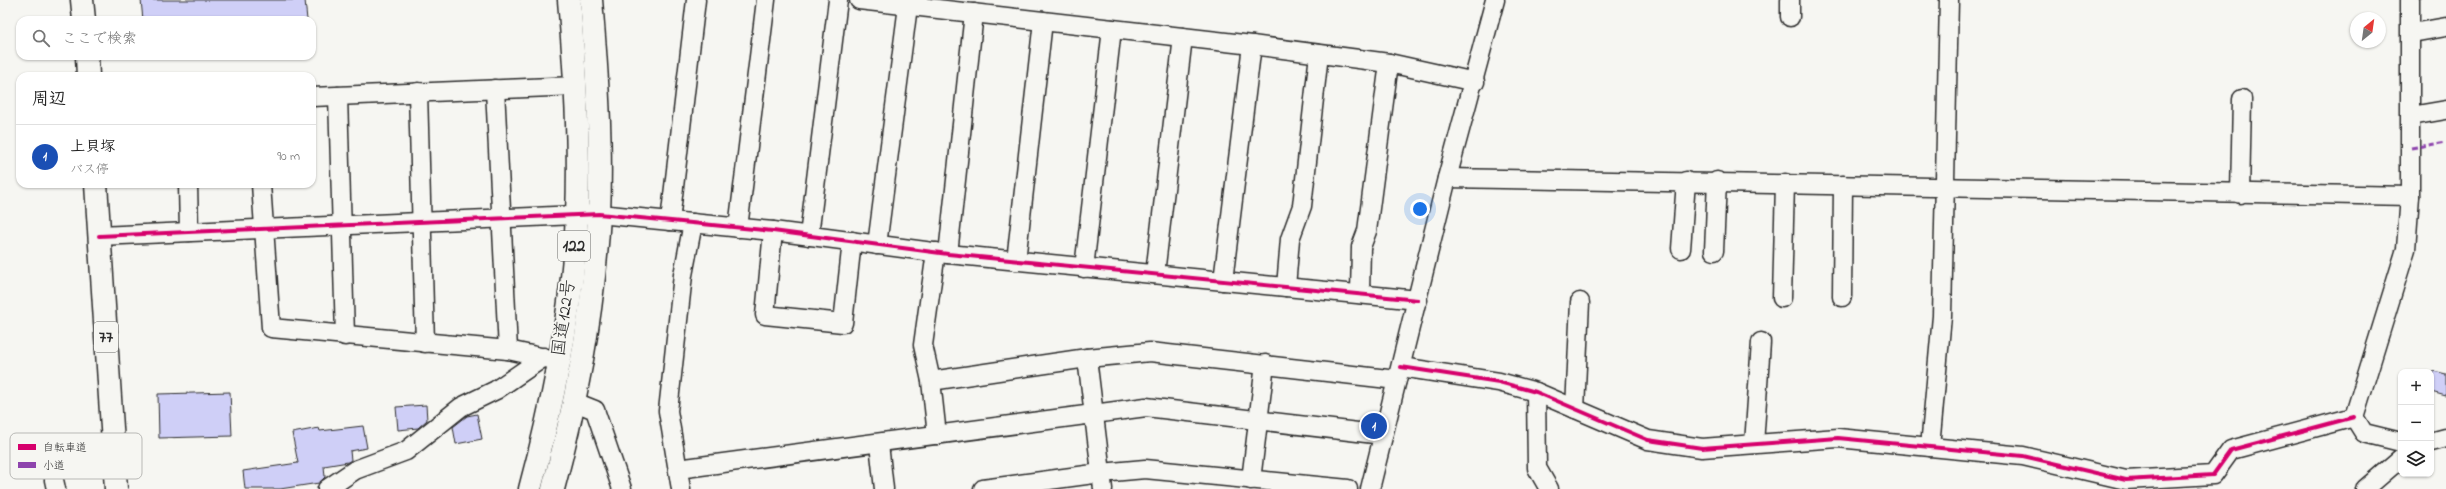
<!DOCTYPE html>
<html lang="ja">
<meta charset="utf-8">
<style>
body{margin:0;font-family:"Indie Flower","Klee One",sans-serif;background:#f2f2f2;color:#222}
.controls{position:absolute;right:12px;bottom:12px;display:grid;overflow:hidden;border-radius:8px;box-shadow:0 1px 3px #0004}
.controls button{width:36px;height:36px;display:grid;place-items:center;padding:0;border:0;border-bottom:1px solid #e0e0e0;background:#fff;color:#222;font:20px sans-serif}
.compass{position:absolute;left:2350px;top:12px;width:36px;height:36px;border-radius:50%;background:#fff;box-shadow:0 1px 3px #0004;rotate:29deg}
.you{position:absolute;left:1420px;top:209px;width:14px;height:14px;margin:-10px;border:3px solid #fff;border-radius:50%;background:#1a73e8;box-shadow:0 0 0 6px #1a73e833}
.badge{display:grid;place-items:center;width:26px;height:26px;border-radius:50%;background:#2563eb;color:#fff;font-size:13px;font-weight:700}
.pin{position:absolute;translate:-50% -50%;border:2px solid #fff;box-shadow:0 1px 4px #0006}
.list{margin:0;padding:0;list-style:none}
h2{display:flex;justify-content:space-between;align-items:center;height:52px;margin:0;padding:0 16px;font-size:17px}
h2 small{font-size:13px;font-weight:400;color:#767676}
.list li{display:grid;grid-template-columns:26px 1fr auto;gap:12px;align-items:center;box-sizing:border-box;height:64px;padding:0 16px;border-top:1px solid #e0e0e0}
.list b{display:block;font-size:15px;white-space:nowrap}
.list p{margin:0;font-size:13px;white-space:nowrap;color:#767676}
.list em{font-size:13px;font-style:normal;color:#767676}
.icon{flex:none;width:22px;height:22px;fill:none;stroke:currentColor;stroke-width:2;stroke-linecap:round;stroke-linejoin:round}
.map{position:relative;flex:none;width:2446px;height:489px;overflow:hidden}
.search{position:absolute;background:#fff;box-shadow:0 1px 3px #0004;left:16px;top:16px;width:300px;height:44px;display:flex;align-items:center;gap:10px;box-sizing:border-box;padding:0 14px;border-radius:12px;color:#767676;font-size:15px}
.panel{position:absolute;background:#fff;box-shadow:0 1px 3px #0004;left:16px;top:72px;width:300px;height:116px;border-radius:12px}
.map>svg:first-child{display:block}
.building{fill:#cfcff7;stroke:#2b2b2b}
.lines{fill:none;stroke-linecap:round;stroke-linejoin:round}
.minor-casing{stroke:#2b2b2b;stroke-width:21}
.major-casing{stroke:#2b2b2b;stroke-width:25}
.highway-casing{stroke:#2b2b2b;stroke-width:25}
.minor{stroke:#f6f6f2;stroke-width:18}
.major{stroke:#f6f6f2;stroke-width:22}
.highway{stroke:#f6f6f2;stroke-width:22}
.quiet{stroke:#8e44ad;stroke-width:3;stroke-dasharray:6 3;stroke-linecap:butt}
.cycleway-casing{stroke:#f6f6f2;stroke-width:6}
.cycleway{stroke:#d6006c;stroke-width:4}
.labels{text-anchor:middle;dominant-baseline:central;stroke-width:4;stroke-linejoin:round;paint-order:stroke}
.shield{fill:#f6f6f2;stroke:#686867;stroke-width:1}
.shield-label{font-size:17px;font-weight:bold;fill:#2b2b2b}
.street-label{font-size:18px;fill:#2b2b2b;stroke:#f6f6f2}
.key{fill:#f6f6f2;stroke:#b9b9b6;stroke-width:1}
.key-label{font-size:11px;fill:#2b2b2b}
</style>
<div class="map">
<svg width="2446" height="489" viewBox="0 0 2446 489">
<rect width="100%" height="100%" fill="#f6f6f2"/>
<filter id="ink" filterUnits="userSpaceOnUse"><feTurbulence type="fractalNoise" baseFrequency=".025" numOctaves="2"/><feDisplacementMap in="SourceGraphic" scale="8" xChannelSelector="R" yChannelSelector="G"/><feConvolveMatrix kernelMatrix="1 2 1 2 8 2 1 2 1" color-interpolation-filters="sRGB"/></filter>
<g filter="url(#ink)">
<g class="building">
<polygon points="141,0 305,0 307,20 143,20"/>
<polygon points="2434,371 2446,374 2446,396 2431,392"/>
<polygon points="230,392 232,436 159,438 158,394"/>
<polygon points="426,405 427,420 418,428 398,430 396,407"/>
<polygon points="477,414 482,439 456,444 453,427 467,416"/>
<polygon points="363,426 367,448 350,451 351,460 348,462 324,466 325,477 319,483 280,489 245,489 243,471 298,463 292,433 319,428 320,431"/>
</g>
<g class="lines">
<g class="minor-casing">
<g id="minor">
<polyline points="859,0 1252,45 1389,63 1475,82"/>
<polyline points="1790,17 1790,0"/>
<polyline points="2412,33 2446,27"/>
<polyline points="495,89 508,350"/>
<polyline points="418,92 425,343"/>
<polyline points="338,96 345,336"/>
<polyline points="312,97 576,86"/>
<polyline points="2411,116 2446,110"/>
<polyline points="1447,178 2410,196"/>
<polyline points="188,184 189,232"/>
<polyline points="261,184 271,328 508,350 559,361"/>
<polyline points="2240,194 2242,99"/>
<polyline points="670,221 696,0"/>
<polyline points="738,228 766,0"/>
<polyline points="773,231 765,315 843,323 852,241"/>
<polyline points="99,236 599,214 773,231 948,254 1418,300"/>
<polyline points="809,236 838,0"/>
<polyline points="877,245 908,6"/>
<polyline points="1681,249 1686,181"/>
<polyline points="1714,251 1717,181"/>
<polyline points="936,252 923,345 931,381 937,435"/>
<polyline points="948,254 974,13"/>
<polyline points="1016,261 1043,21"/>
<polyline points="1084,268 1112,29"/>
<polyline points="1155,274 1183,37"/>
<polyline points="1223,281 1252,45"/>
<polyline points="1286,287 1290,239 1302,206 1319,54"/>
<polyline points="1360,294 1361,247 1367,231 1389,63"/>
<polyline points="1842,297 1843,185"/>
<polyline points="1782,298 1785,183"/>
<polyline points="1087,358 1103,489"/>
<polyline points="1401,367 1499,382 1536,392 1648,440 1702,448 1838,438 2023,456 2126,480 2213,475 2231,450 2354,417"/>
<polyline points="931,381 1087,358 1150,352 1397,380"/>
<polyline points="1536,392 1537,468 1549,489"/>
<polyline points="575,402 595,410 622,489"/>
<polyline points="1575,409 1580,302"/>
<polyline points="2401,442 2364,433 2354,417 2406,249 2410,196 2410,0"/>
<polyline points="2431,442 2446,438"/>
<polyline points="879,444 884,489"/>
<polyline points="1754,444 1761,342"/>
<polyline points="1930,447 1942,316 1949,0"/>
<polyline points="678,469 1146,407 1383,435"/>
<polyline points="54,480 56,489"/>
<polyline points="1251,480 1265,364"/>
<polyline points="327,489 355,470 406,451 461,407 496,390 544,357"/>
<polyline points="681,489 668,411 683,275 693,223"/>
<polyline points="983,489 1101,473 1145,469 1348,489"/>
<polyline points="1370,489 1447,178 1495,0"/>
<polyline points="2365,489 2401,458"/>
</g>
</g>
<g class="major-casing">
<g id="major">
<polyline points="82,0 84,20"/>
<polyline points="87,56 88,76"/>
<polyline points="96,184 116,489"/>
</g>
</g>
<g class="highway-casing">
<g id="highway">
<path d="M530 489C554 400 573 307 577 215 580 143 575 71 569 0"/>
<path d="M553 489C577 400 594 307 599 215 602 143 597 71 591 0"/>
</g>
</g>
<use href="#minor" class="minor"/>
<use href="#major" class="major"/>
<use href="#highway" class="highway"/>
<polyline class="quiet" points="2411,148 2446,142"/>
<g class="cycleway-casing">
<g id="cycleway">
<polyline points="99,236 599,214 773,231 948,254 1418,300"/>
<polyline points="1401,367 1499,382 1536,392 1648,440 1702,448 1838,438 2023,456 2126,480 2213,475 2231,450 2354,417"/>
</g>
</g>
<use href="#cycleway" class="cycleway"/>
</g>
</g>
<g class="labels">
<g class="shield">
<rect x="558" y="231" width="32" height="30" rx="3"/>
<rect x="94" y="322" width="24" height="30" rx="3"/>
</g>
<g class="shield-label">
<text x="574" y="246">122</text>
<text x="106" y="337">77</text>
</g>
<g class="street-label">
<text transform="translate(565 318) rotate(-82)">国道122号</text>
</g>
</g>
<rect x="10" y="433" width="132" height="46" rx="6" class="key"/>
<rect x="18" y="444" width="18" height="6" fill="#d6006c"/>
<rect x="18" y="462" width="18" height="6" fill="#8e44ad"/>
<g class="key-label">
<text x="43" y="451">自転車道</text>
<text x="43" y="469">小道</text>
</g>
</svg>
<div class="controls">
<button>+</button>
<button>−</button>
<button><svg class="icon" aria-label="layers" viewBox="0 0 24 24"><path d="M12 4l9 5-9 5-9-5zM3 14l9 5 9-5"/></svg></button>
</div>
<svg class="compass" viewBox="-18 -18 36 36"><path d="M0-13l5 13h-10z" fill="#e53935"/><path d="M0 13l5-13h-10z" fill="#767676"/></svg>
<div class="you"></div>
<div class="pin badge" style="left:1374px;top:426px;background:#1a4fb4">1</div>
<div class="search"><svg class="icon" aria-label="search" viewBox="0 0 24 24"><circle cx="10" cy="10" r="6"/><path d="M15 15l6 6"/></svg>ここで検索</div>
<section class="panel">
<h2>周辺<small></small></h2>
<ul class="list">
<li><span class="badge" style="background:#1a4fb4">1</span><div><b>上貝塚</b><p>バス停</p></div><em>90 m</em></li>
</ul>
</section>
</div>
